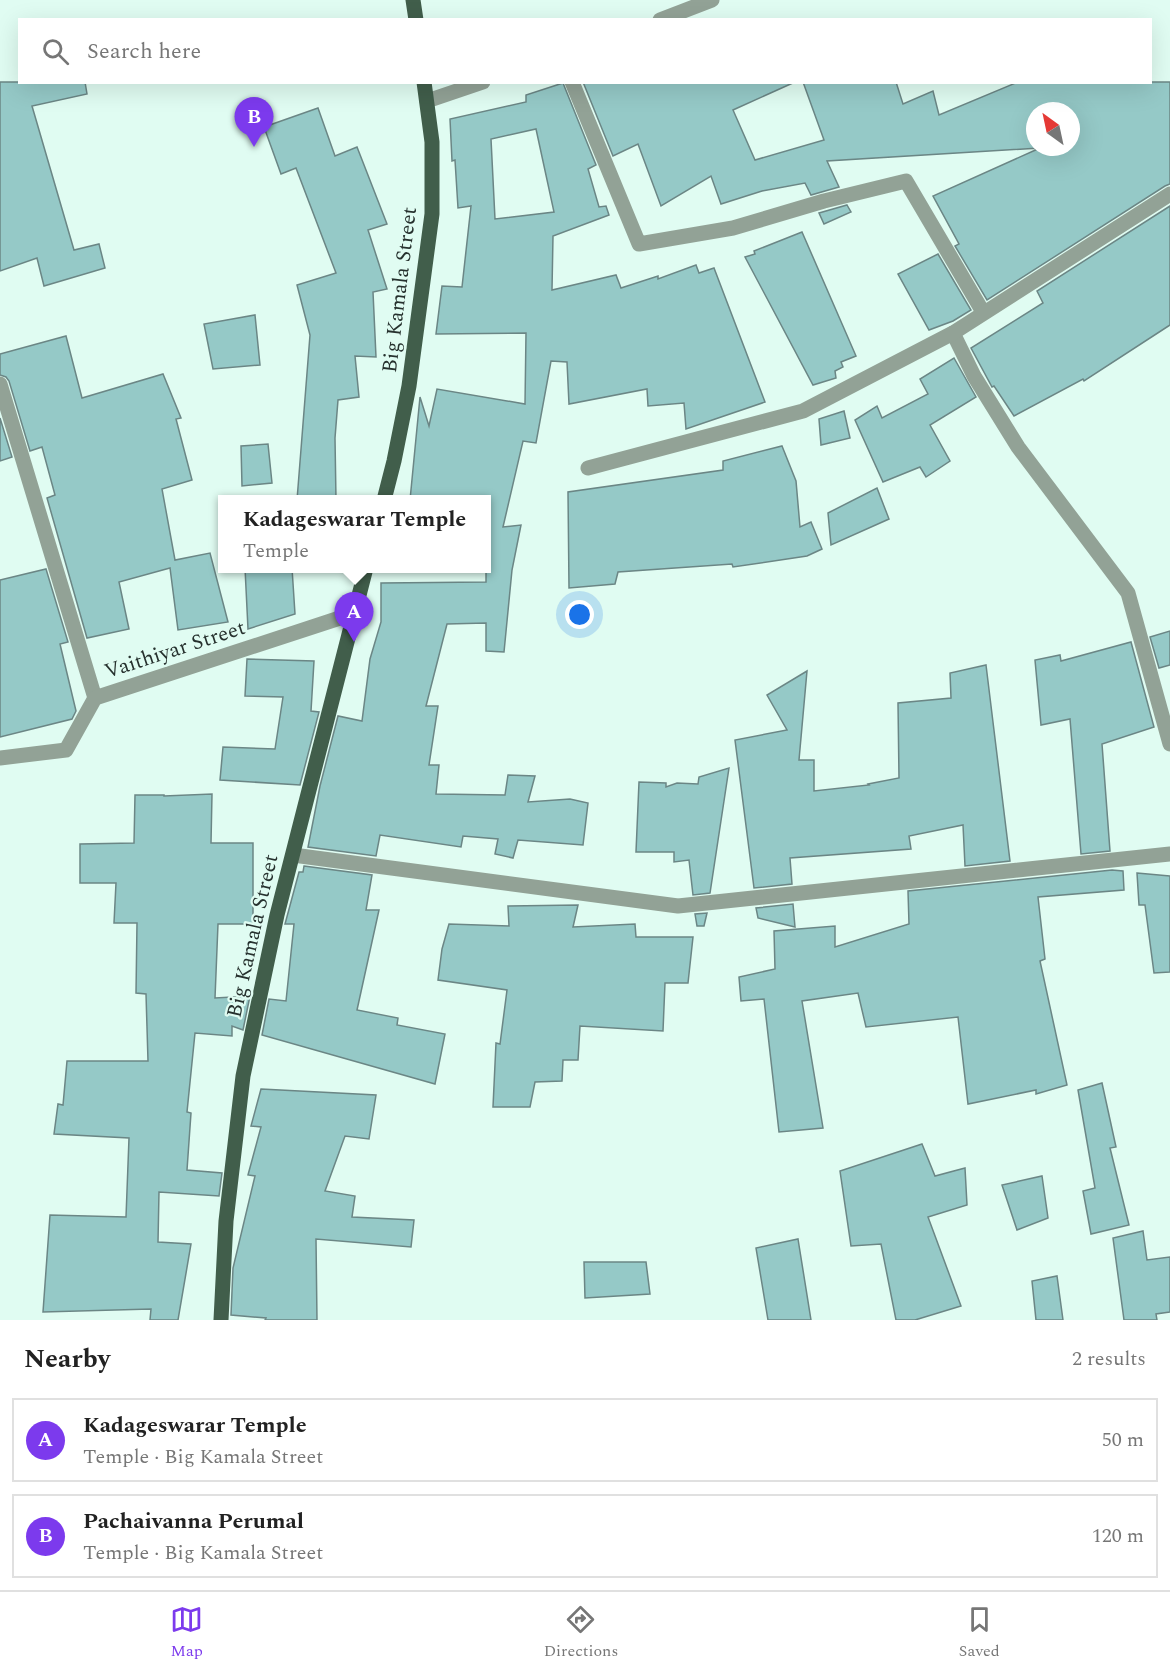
<!DOCTYPE html>
<meta charset="utf-8">
<style>
body{margin:0;font-family:Spectral,serif;background:#f2f2f2;color:#222}
.compass{position:absolute;left:1026px;top:102px;width:54px;height:54px;border-radius:50%;background:#fff;box-shadow:0 6px 24px #0002;rotate:327deg}
.you{position:absolute;left:580px;top:615px;width:21px;height:21px;margin:-15px;border:4px solid #fff;border-radius:50%;background:#1a73e8;box-shadow:0 0 0 9px #1a73e833}
.badge{display:grid;place-items:center;width:39px;height:39px;border-radius:50%;background:#7c3aed;color:#fff;font-size:20px;font-weight:700}
.pin{position:absolute;translate:-50% -50px;filter:drop-shadow(0 2px 3px #0008)}
.pin::after{content:'';position:absolute;top:32px;width:21px;height:18px;background:inherit;clip-path:polygon(0 0,100% 0,50% 100%)}
.popup{position:absolute;left:218px;top:495px;width:273px;height:78px;box-sizing:border-box;display:grid;place-content:center;border-radius:0px;background:#fff;filter:drop-shadow(0 2px 4px #0005);font-size:20px;white-space:nowrap;color:#767676}
.popup b{font-size:22px;color:#222}
.popup::after{content:'';position:absolute;left:50%;top:100%;margin-left:-12px;border:12px solid transparent;border-top-color:#fff}
.list{margin:0;padding:0;list-style:none}
h2{display:flex;justify-content:space-between;align-items:center;height:78px;margin:0;padding:0 24px;font-size:26px}
h2 small{font-size:20px;font-weight:400;color:#767676}
.list li{display:grid;grid-template-columns:39px 1fr auto;gap:18px;align-items:center;box-sizing:border-box;height:84px;margin:0 12px 12px;padding:0 12px;border:2px solid #e0e0e0;border-radius:0px}
.list b{display:block;font-size:22px;white-space:nowrap}
.list p{margin:0;font-size:20px;white-space:nowrap;color:#767676}
.list em{font-size:20px;font-style:normal;color:#767676}
.icon{flex:none;width:33px;height:33px;fill:none;stroke:currentColor;stroke-width:2;stroke-linecap:round;stroke-linejoin:round}
.map{position:relative;flex:none;width:1170px;height:1320px;overflow:hidden}
.search{position:absolute;background:#fff;box-shadow:0 6px 24px #0002;left:18px;right:18px;top:18px;height:66px;display:flex;align-items:center;gap:15px;box-sizing:border-box;padding:0 21px;border-radius:0px;color:#767676;font-size:22px}
.sheet{height:270px;background:#fff}
nav{display:flex;justify-content:space-around;align-items:center;box-sizing:border-box;height:84px;border-top:2px solid #e0e0e0;background:#fff;font-size:16px;color:#767676}
nav a{display:grid;justify-items:center;gap:3px}
nav .on{color:#7c3aed}
.map>svg:first-child{display:block}
.building{fill:#95c9c7;stroke:#6b8685;stroke-width:1.5;fill-rule:evenodd}
.lines{fill:none;stroke-linecap:round;stroke-linejoin:round}
.minor{stroke:#92a296;stroke-width:15}
.major{stroke:#415e4b;stroke-width:15}
.labels{text-anchor:middle;dominant-baseline:central;stroke-width:4.5;stroke-linejoin:round;paint-order:stroke}
.street-label{font-size:21px;fill:#26312e;stroke:#e0fcf2}
</style>
<div class="map">
<svg width="1170" height="1320" viewBox="0 0 1170 1320">
<rect width="100%" height="100%" fill="#e0fcf2"/>
<g class="building">
<polygon points="0,82 85,82 87,94 32,106 74,250 99,244 105,268 44,286 37,258 0,271"/>
<path d="M583 82H795L733 110 755 160 824 140 803 82H896L903 104 933 91 939 115 1018 82H1170V184L1165 186 987 300 955 246 959 244 933 196 1040 148 827 161 839 187 811 195 805 183 762 191 721 204 711 176 661 206 638 144 613 156ZM1035 111H1071V147H1035Z"/>
<path d="M563 83 596 165 588 169 599 207 606 206 609 215 553 236 552 290 616 275 621 288 658 276V279L696 265 699 273 714 268 765 402 686 429 684 403 648 406 647 389 569 404 567 362 551 361 536 443 523 441 503 527 521 525 512 570 504 652 486 651V623L447 624 426 706H438L429 765H439L436 794 505 795 508 775 535 776 528 802 570 799 588 803 583 845 518 840 513 858 495 854 498 839 463 836 461 847 380 835 376 856 308 847 320 786 338 716 362 721 370 659 381 622V583L486 582V500H410L420 397 429 426 437 389 525 404 526 333 436 334 442 286 462 287 471 206 458 208 455 160 452 161 450 119 526 102V95ZM536 129 554 212 495 219 491 139Z"/>
<polygon points="318,108 335,156 357,147 387,224 368,230 387,289 373,292 376,357 355,356 359,397 338,400 335,438 336,500 297,500 310,335 297,285 336,273 296,168 281,174 264,127"/>
<polygon points="847,205 851,212 824,224 819,213"/>
<polygon points="1170,206 1170,325 1084,381 1083,379 1014,416 994,386 992,387 971,348 1043,303 1037,291"/>
<polygon points="802,232 856,356 841,362 843,367 835,371 836,378 813,385 745,257 755,254 754,251"/>
<polygon points="938,254 971,310 953,321 929,330 898,274"/>
<polygon points="255,315 260,365 213,369 204,324"/>
<polygon points="66,336 82,398 163,374 181,418 176,419 192,480 162,489 175,560 210,553 228,622 178,630 170,568 119,582 129,629 87,638 47,498 55,495 42,447 30,451 9,381 6,377 0,375 0,354"/>
<polygon points="954,358 976,397 930,425 950,461 926,477 920,467 883,482 855,420 877,406 882,418 928,394 920,379"/>
<polygon points="844,411 850,438 821,445 819,419"/>
<polygon points="0,418 12,457 0,461"/>
<polygon points="268,444 272,483 242,486 241,446"/>
<polygon points="782,446 796,481 800,527 811,522 822,549 807,556 733,567 732,564 618,572 615,584 569,588 568,492 723,470 723,461"/>
<polygon points="877,488 889,519 831,545 828,513"/>
<polygon points="245,568 292,568 295,614 248,629"/>
<polygon points="46,569 68,642 60,644 76,711 72,719 0,737 0,580"/>
<polygon points="1170,631 1170,665 1159,668 1150,637"/>
<polygon points="1131,642 1154,727 1102,744 1110,851 1081,854 1070,719 1041,725 1035,660 1060,655 1061,661"/>
<polygon points="247,659 314,661 311,711 319,712 300,785 220,780 223,747 275,749 283,697 245,696"/>
<polygon points="986,665 1010,861 965,866 963,825 909,836 911,849 790,858 792,884 754,888 735,740 787,730 767,695 807,671 799,760 814,760 814,791 869,785 868,784 899,778 898,703 951,698 950,673"/>
<polygon points="729,768 710,893 693,895 689,860 674,862 674,852 636,852 639,782 666,783 666,787 677,783 698,784 699,777"/>
<polygon points="212,794 211,843 253,843 253,924 218,924 215,998 250,996 243,1030 232,1026 232,1036 195,1033 187,1112 191,1113 187,1170 222,1173 219,1196 159,1192 158,1242 191,1244 178,1320 150,1320 151,1309 43,1312 50,1215 126,1217 129,1138 54,1134 58,1104 63,1105 67,1061 148,1061 146,994 136,993 137,923 114,923 116,883 80,883 80,844 134,843 135,795 164,795 164,796"/>
<polygon points="304,866 372,875 366,910 379,910 357,1010 398,1018 397,1025 445,1034 435,1084 262,1035 269,999 286,1001 294,924 285,924 299,872 303,872"/>
<polygon points="1112,870 1123,871 1124,890 1038,897 1045,959 1040,961 1067,1085 1036,1094 1036,1090 968,1104 958,1017 866,1027 858,993 802,1001 823,1128 779,1132 764,999 741,1001 739,977 775,969 774,931 835,926 835,947 909,924 908,891"/>
<polygon points="1137,873 1170,876 1170,972 1154,973 1145,905 1139,905"/>
<polygon points="793,904 795,927 758,918 756,908"/>
<polygon points="578,905 573,927 635,924 636,937 693,937 688,983 665,983 663,1031 580,1026 578,1060 563,1060 562,1081 535,1082 530,1107 493,1107 496,1043 500,1044 507,990 438,980 442,949 449,924 509,926 508,906"/>
<polygon points="707,913 704,926 697,926 695,914"/>
<polygon points="1102,1083 1116,1147 1110,1148 1129,1225 1091,1234 1083,1191 1095,1188 1078,1090"/>
<polygon points="261,1089 376,1095 369,1139 345,1136 325,1191 355,1196 352,1217 414,1220 411,1247 316,1239 317,1320 265,1320 266,1318 231,1315 233,1268 255,1176 248,1175 261,1127 251,1126"/>
<polygon points="922,1144 935,1176 965,1168 967,1205 928,1217 961,1306 915,1320 896,1320 881,1244 851,1246 840,1171"/>
<polygon points="1042,1176 1048,1218 1017,1230 1002,1185"/>
<polygon points="1143,1231 1147,1260 1170,1257 1170,1312 1156,1314 1157,1320 1124,1320 1113,1238"/>
<polygon points="798,1239 811,1320 768,1320 756,1248"/>
<polygon points="584,1262 646,1262 650,1294 585,1298"/>
<polygon points="1057,1276 1063,1320 1036,1320 1032,1281"/>
</g>
<g class="lines">
<g class="minor">
<polyline points="660,20 712,0"/>
<polyline points="572,82 639,244 733,228 824,201 906,181 983,312"/>
<polyline points="427,101 483,82"/>
<polyline points="953,333 974,376 1018,447 1128,593 1170,744"/>
<polyline points="0,384 95,698"/>
<polyline points="588,468 803,411 953,333 1170,194"/>
<polyline points="0,758 66,750 95,698 355,613"/>
<polyline points="293,855 678,906 1170,854"/>
</g>
<g class="major">
<polyline points="413,0 416,20"/>
<polyline points="384,500 394,461 409,386 432,214 432,142 424,82"/>
<polyline points="221,1320 226,1221 243,1076 277,915 366,568"/>
</g>
</g>
<g class="labels">
<g class="street-label">
<text transform="translate(400 290) rotate(-83)">Big Kamala Street</text>
<text transform="translate(175 650) rotate(-18)">Vaithiyar Street</text>
<text transform="translate(253 936) rotate(-77)">Big Kamala Street</text>
</g>
</g>
</svg>
<svg class="compass" viewBox="-18 -18 36 36"><path d="M0-13l5 13h-10z" fill="#e53935"/><path d="M0 13l5-13h-10z" fill="#767676"/></svg>
<div class="you"></div>
<div class="pin badge" style="left:354px;top:642px">A</div>
<div class="popup"><b>Kadageswarar Temple</b>Temple</div>
<div class="pin badge" style="left:254px;top:147px">B</div>
<div class="search"><svg class="icon" aria-label="search" viewBox="0 0 24 24"><circle cx="10" cy="10" r="6"/><path d="M15 15l6 6"/></svg>Search here</div>
</div>
<section class="sheet">
<h2>Nearby<small>2 results</small></h2>
<ul class="list">
<li><span class="badge">A</span><div><b>Kadageswarar Temple</b><p>Temple · Big Kamala Street</p></div><em>50 m</em></li>
<li><span class="badge">B</span><div><b>Pachaivanna Perumal</b><p>Temple · Big Kamala Street</p></div><em>120 m</em></li>
</ul>
</section>
<nav>
<a class="on"><svg class="icon" aria-label="map" viewBox="0 0 24 24"><path d="M3 6l6-2 6 2 6-2v14l-6 2-6-2-6 2zM9 4v14M15 6v14"/></svg>Map</a>
<a><svg class="icon" aria-label="directions" viewBox="0 0 24 24"><path d="M12 3l9 9-9 9-9-9zM9 14v-3h6M13 9l2 2-2 2"/></svg>Directions</a>
<a><svg class="icon" aria-label="saved" viewBox="0 0 24 24"><path d="M7 4h10v16l-5-4-5 4z"/></svg>Saved</a>
</nav>
